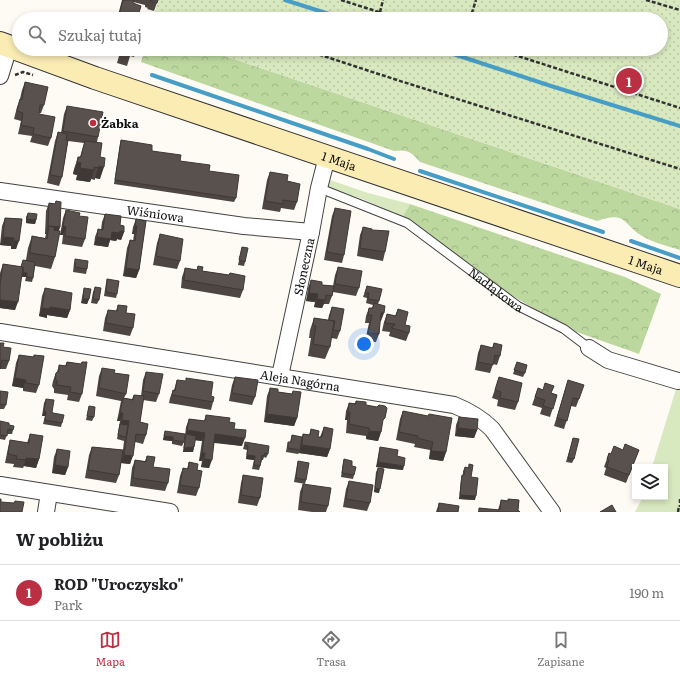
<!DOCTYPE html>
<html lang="pl">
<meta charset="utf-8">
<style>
body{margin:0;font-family:Literata,serif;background:#f2f2f2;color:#202124}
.controls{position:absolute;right:12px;bottom:12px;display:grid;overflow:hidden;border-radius:0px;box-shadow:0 2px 6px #0003}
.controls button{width:36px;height:36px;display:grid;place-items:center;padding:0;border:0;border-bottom:1px solid #e0e0e0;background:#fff;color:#202124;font:20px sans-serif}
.you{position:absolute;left:364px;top:344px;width:14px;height:14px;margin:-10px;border:3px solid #fff;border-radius:50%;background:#1a73e8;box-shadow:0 0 0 6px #1a73e833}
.badge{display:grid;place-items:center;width:26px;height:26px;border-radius:50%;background:#ba2f41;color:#fff;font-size:13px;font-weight:700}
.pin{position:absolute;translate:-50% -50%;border:2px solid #fff;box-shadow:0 1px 4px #0006}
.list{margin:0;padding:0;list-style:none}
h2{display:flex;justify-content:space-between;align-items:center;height:52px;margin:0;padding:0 16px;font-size:17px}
h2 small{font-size:13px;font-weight:400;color:#757577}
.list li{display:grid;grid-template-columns:26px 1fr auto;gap:12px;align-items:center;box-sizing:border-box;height:56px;padding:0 16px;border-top:1px solid #e0e0e0}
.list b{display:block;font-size:15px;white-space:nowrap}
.list p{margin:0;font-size:13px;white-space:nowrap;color:#757577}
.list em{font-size:13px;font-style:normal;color:#757577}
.icon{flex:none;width:22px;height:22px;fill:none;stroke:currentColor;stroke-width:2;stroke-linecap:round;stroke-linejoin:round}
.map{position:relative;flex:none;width:680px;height:512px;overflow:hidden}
.search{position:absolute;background:#fff;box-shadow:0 2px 6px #0003;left:12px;right:12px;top:12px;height:44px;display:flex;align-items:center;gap:10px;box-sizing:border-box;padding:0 14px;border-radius:22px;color:#757577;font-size:15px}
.sheet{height:108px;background:#fff}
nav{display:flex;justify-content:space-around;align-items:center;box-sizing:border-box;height:56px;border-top:1px solid #e0e0e0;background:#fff;font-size:11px;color:#757577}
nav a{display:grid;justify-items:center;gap:2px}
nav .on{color:#ba2f41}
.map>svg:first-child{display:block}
.grass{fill:#d8e8bf}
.forest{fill:url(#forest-crowns)}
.garden{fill:url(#garden-dots)}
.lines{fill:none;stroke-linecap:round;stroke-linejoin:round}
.stream{stroke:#469ec6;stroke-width:4}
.lane-casing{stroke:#434343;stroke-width:10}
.street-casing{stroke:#434343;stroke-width:18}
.secondary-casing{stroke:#323232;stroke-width:24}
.path{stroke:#323232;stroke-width:2.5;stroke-dasharray:4 2;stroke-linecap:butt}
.lane{stroke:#fff;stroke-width:8}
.street{stroke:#fff;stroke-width:16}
.secondary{stroke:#faecb3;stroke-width:22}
.wall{fill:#4d4642}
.shaded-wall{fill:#3e3936}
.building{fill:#59514d;stroke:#3e3936}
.poi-dot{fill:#ba2f41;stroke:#fff;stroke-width:1.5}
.labels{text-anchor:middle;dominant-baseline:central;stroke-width:4;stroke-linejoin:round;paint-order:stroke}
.poi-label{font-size:12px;font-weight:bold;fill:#101010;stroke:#fff;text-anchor:start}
.street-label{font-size:12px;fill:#101010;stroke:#fff}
</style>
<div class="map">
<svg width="680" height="512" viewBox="0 0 680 512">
<defs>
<pattern id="forest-crowns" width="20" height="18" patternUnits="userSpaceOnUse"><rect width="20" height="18" fill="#bdd89f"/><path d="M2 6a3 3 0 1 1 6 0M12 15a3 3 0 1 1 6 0" fill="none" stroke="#a1b888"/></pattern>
<pattern id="garden-dots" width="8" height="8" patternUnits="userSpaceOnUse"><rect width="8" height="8" fill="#d8e8bf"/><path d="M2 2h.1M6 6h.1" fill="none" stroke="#b8c6a3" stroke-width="1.8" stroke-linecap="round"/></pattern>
</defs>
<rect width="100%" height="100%" fill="#fefbf4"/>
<g class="grass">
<polygon points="327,179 368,193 410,204 402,218 365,200 326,187"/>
<polygon points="680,376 680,512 635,512 643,497 665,497 665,467 652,467"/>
</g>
<g class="forest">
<path d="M145 49H204L680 209V250C668 246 654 243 644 237 622 225 628 210 597 221L420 162C411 152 408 149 394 151L141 62Z"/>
<polygon points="410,204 625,277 661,294 639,354 568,329 508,293 466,261 402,218"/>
</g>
<polygon class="garden" points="158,0 680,0 680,209 204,49 661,49 661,19 153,19"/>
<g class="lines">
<g class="stream">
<polyline points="285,0 345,19"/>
<polyline points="438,49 551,86 680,126"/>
<polyline points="152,75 368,149 394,159"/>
<polyline points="420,171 603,232"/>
<polyline points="631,241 680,258"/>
</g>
<g class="lane-casing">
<g id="lane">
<path id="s1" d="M319 188 407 223 518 306 564 329 589 348"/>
</g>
</g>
<g class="street-casing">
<g id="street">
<polyline points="0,76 9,47"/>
<path id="s2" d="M0 191 244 226 311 232"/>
<path id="s3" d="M0 332 454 405C469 411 480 417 492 429L552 512"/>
<polyline points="589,348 608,360 678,381"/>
<path id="s4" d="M280 376 311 232 319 188 327 157"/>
<polyline points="0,485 170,512"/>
<polyline points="46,512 49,493"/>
</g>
</g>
<g class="secondary-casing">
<g id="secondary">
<path id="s5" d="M0 43 95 78 680 276"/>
</g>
</g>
<g class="path">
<polyline points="341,0 401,19"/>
<polyline points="646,0 680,10"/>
<polyline points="380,12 383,0"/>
<polyline points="193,19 199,17 208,19"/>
<polyline points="470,19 476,0"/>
<polyline points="302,49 397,80 680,169"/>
<polyline points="496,49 680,108"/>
<polyline points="15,75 23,72 33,75"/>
<polyline points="680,499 680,507"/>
<polyline points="678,512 679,506"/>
</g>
<use href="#lane" class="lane"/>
<use href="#street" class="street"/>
<use href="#secondary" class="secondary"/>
</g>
<g class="wall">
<polygon points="122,0 158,0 154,11 147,9 148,8 145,7 145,5 133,2 133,3 137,19 117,19"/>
<polygon points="121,49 137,49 134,57 130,56 127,66 117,63"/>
<polygon points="25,82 44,105 41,113 39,113 39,114 51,138 48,146 30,142 32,136 18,134 21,121 14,119 17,107 20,99 22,90"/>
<polygon points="67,106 98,137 97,142 100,157 100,179 95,178 95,180 91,179 90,182 76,180 77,175 73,174 74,169 78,157 80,157 84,143 68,141 62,177 59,186 47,183 55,141 58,132 61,133 64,114"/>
<polygon points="121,140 209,171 236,198 234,202 114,184 120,144"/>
<polygon points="270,172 287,181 297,202 294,210 281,208 280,212 262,209 267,180"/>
<polygon points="56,201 60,227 59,230 55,257 51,269 35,266 33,278 32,282 25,281 26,277 22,277 22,273 15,310 0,308 0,273 3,264 21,267 23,260 26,260 28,248 32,236 45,238 46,234 45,234 46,211 49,203 55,204"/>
<polygon points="335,208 344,255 342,263 324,260 332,216"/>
<polygon points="66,210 79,216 85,239 82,247 62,244 63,235 60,235 63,218"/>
<polygon points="28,213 36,220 35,224 26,223 26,217"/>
<polygon points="105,214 120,225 124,232 121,240 117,239 116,241 110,240 108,247 94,245 95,237 98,229 101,230 102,222"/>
<polygon points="5,218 22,219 16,249 11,249 11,246 0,245 2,226"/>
<polygon points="136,219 146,221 139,270 136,278 123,276 127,248 130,240 133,241 134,234 132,234 133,227"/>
<polygon points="363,227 372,230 385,252 383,261 357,256 360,235"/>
<polygon points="160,234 180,261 177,269 153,265 157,243"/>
<polygon points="242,247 245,262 244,266 238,265"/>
<polygon points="75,259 87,269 86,274 73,272 74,263"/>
<polygon points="198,266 202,271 229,275 230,273 243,290 240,298 181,288 182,277 185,268 197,270"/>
<polygon points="338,267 359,288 356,296 333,292 332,296 329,304 324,304 322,308 314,307 315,302 306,301 308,288 311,280 322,285 333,286 335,275"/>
<polygon points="107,279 117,294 116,298 104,296 106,283"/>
<polygon points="367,286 379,301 378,304 381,321 380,321 379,334 376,342 365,341 369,323 365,323 366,316 369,308 372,308 373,305 366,303 367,298 363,297"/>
<polygon points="95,287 99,300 97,304 91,303 93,292"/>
<polygon points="45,288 70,310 67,318 47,315 47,318 39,316 42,296"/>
<polygon points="84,288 89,299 87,304 81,303 83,292"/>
<polygon points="118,305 126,313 133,328 130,336 103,331 105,318 108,310 116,311"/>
<polygon points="332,307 340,331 337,339 331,338 330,347 325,359 308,356 311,338 309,338 310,330 314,318 328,320 329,315"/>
<polygon points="398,309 409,333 406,341 389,336 390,332 382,331 384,322 387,314 395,316"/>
<polygon points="0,343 3,347 9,361 6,369 0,369 0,370"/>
<polygon points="494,343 500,356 497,365 493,364 490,373 475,370 478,353 481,345 492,348"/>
<polygon points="19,355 33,357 34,355 39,385 36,393 23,391 23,388 12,386 16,363"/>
<polygon points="67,362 81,364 82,362 82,394 79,402 67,400 68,395 54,393 54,389 52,386 53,381 56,373 57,372 59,365 65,366"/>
<polygon points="517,362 525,373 523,377 513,374"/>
<polygon points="102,368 114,373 126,394 124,398 132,399 134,395 141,396 143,380 146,372 159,394 156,402 143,400 140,422 146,435 143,444 135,442 130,464 121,463 119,475 116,483 85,478 89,455 92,447 123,450 124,441 117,439 120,421 117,421 121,401 96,396 99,376"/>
<polygon points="235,377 255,397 252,405 229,401 232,385"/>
<polygon points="499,377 518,402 515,410 497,406 498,400 492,398"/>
<polygon points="177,380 211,396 213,402 211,410 169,403 170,398 173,390 174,390"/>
<polygon points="568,380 579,399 576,407 571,406 564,429 554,426"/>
<polygon points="270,388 278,392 292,394 293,391 297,418 294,426 264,422 267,396"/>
<polygon points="538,388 557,395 550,417 540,414 542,408 532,405"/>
<polygon points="0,391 6,405 4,409 0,409"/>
<polygon points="46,399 52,412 62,423 61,427 43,424 45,416 42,416 44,403"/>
<polygon points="356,401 366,405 382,426 381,432 378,441 366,439 366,436 346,433 347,420 345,420 346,411 349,403 355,403"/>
<polygon points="89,406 94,417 92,421 86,420"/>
<polygon points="403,411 446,452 443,461 429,459 430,450 414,447 415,444 396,440 400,419"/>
<polygon points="206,415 229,422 234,429 242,446 214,443 209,468 201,467 202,461 199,461 202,441 195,440 194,447 193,452 183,452 186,427 189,419 204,421"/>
<polygon points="459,417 477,430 474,438 455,436 456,425"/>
<polygon points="0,421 9,425 13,430 12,434 7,434 5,440 0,439"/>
<polygon points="324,427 330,449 327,457 299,453 298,454 286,452 287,446 288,442 290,442 292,435 301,440 303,434 309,435 311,429 318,437 320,437"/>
<polygon points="165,431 184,442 182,446 172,444 172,441 163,440"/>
<polygon points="30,434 39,459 36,468 24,466 23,468 13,467 14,464 5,463 8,448 10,440 27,443"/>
<polygon points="573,438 574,459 572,463 566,462"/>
<polygon points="245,442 268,454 266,458 264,457 263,460 262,460 259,470 252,469 254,460 246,459 247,450 243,449"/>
<polygon points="380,447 403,470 376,467 379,451"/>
<polygon points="57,449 68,467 65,475 52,473 54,457"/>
<polygon points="623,450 639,450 626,483 604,475 606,468 604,467 609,453 611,454"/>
<polygon points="147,456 153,467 168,483 165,491 130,486 132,468 135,460 145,461"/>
<polygon points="344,459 352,466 354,475 353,479 341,477 343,463"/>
<polygon points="298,461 306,480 305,484 294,482 297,465"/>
<polygon points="189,462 197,470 199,488 196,496 177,493 180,476 183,468 187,469"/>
<polygon points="469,464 475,500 459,499 461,479 462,475 463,475 463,471 465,467 468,468"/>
<polygon points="378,468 379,493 374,492 376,472"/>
<polygon points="243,475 260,498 257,506 238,503 241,483"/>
<polygon points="349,481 370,503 367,511 343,507 346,489"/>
<polygon points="303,484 328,506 326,512 312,512 298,510 300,492"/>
<polygon points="508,499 519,500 518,510 520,512 474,512 478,512 479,508 498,510 501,500 508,501"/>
<polygon points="439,503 458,512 436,512"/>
</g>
<g class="shaded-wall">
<polygon points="77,162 81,163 77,175 73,174"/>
<polygon points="99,166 104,167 100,179 95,178"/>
<polygon points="80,168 94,170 90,182 76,180"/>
<polygon points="27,219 36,220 35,224 26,223"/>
<polygon points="48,226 60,227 57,235 49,226 46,234 45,234"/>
<polygon points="63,226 66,227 63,235 60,235"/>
<polygon points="135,226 137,226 134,234 132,234"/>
<polygon points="120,231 124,232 121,240 117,239 116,241 110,240 108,247 94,245 97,237 112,232"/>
<polygon points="3,237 14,238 11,246 0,245"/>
<polygon points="14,241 19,241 16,249 11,249"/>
<polygon points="126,268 139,270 136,278 123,276"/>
<polygon points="23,272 27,273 26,277 22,277"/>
<polygon points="309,293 318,294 315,302 306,301"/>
<polygon points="83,299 89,299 87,304 81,303"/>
<polygon points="317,299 325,300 322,308 314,307"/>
<polygon points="0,300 18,302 15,310 0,308"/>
<polygon points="50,307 70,310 67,318 47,315 47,318 39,316 42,308"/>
<polygon points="381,313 384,313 381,321 378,321"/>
<polygon points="15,378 26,380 23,388 12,386"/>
<polygon points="44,411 46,412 45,416 42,416"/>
<polygon points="348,412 350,412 347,420 345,420"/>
<polygon points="120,413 123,413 120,421 117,421"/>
<polygon points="267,414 297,418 294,426 264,422"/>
<polygon points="122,420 129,421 126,429 119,428"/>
<polygon points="458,428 477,430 474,438 455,436"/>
<polygon points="187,430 205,433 202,441 185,439"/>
<polygon points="369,431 381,432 378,441 366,439"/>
<polygon points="215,434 245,438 242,446 212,442"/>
<polygon points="164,436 173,437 172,441 163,440"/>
<polygon points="302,445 330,449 327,457 299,453"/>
<polygon points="194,447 193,452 183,452 184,448"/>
<polygon points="431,451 446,452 443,461 429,459"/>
<polygon points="202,453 205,453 202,461 199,461"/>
<polygon points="124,455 133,456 130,464 121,463"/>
<polygon points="247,455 255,456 254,460 246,459"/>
<polygon points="26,458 39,459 36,468 24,466"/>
<polygon points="204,459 212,460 209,468 201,467"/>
<polygon points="378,462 404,466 403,470 376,467"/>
<polygon points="55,465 68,467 65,475 52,473"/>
<polygon points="375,488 380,489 379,493 374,492"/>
<polygon points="460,495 476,496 475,500 459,499"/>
</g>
<g class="building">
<polygon points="123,0 134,0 133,3 141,6 137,19 118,19"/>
<polygon points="151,0 158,0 157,3 150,1"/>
<polygon points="25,82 48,87 44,105 40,105 39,114 55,117 51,138 33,134 34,128 21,125 23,113 17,111 20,99 22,100"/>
<polygon points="67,106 103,112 98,137 63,131"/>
<polygon points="58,132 67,134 66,140 68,140 62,177 50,175"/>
<polygon points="121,140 152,145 152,151 181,155 180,161 210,165 209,171 239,175 236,198 115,180"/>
<polygon points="85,141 102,143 100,157 105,158 104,167 99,166 99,168 94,167 94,170 80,168 81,163 77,162 78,157 81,157"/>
<polygon points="270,172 288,175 287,181 300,184 297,202 283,200 283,204 265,201"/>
<polygon points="56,201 61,202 60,227 48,226 49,203 55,204"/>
<polygon points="335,208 351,211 344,255 327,252"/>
<polygon points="66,210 80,213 79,216 88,217 85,239 65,236 66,227 63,226"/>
<polygon points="28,213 37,214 36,220 27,219"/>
<polygon points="105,214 121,216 120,225 124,226 124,232 120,231 119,233 112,232 111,239 97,237 98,229 103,230"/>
<polygon points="5,218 22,219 19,241 14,241 14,238 3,237"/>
<polygon points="136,219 146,221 139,270 126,268 130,240 135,241 137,226 135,226"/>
<polygon points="49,226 54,227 54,230 60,231 55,257 30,253 32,236 47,239"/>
<polygon points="363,227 372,229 372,230 389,231 385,252 360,248"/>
<polygon points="160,234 183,239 180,261 156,256"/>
<polygon points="242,247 248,248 245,262 239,260"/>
<polygon points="75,259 88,261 87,269 75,267"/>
<polygon points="23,260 35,262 33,278 27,277 27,273 23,272 24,269 22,269 23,267 21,267"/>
<polygon points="3,264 23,267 18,302 0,300 0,285"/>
<polygon points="198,266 203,267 202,271 229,275 230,273 245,276 243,290 184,280 185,268 197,270"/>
<polygon points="338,267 362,271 359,288 335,284"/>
<polygon points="107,279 119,281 117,294 106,292"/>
<polygon points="311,280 322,282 322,285 334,286 332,296 326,295 325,300 317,299 318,294 309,293"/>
<polygon points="367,286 382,289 379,301 368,299 369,293 365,293"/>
<polygon points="95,287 101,288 99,300 93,299"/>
<polygon points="45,288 72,293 70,310 50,307 50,309 42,308"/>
<polygon points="84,288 91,289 89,299 83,299"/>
<polygon points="374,303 385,306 384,313 381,313 379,334 368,333 372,315 368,315 369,308 373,308"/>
<polygon points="118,305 127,306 126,313 135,314 133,328 106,323 108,310 117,311"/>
<polygon points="332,307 344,309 340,331 333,330 335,321 329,320"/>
<polygon points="398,309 408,312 405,325 410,326 409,333 392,328 392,326 394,326 395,324 385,323 387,314 396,316"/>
<polygon points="314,318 334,321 330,347 313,344 316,326 313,326"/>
<polygon points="0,343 4,343 3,347 11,348 9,361 2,360 0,369"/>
<polygon points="494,343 502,345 500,356 495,355 493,365 478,362 481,345 493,348"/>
<polygon points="19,355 34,357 34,355 44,356 39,385 26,383 26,380 15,378"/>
<polygon points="67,362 81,364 82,362 87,362 82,394 70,392 71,387 57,385 57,381 55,378 56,373 59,371 59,365 66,366"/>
<polygon points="517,362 527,365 525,373 514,370"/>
<polygon points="102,368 115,370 114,373 129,375 126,394 99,388"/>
<polygon points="146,372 163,374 159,394 143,391"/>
<polygon points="235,377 258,380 255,397 232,393"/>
<polygon points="499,377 522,383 518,402 500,398 501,392 495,390"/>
<polygon points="186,378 213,382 211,396 214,397 213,402 172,395 173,390 175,391 177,380 186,381"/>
<polygon points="568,380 584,385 579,399 573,398 567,421 557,418"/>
<polygon points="545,383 554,386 551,393 557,395 553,409 543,406 545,400 535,397 538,388 543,390"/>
<polygon points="270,388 278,389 278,392 292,394 293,391 301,392 297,418 267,414"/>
<polygon points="0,391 8,392 6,405 0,404"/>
<polygon points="134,395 144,396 140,422 148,424 146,435 136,434 133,456 124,455 129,421 122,420 123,413 120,413 123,398 133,400"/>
<polygon points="46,399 54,400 52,412 53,413 64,415 62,423 45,420 46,412 44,411"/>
<polygon points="356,401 366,402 366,405 377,407 379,405 385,406 387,408 385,418 383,420 381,432 369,431 369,428 349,424 350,412 348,412 349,403 356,404"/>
<polygon points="89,406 95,407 94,417 87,416"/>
<polygon points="403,411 428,416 429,414 452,418 446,452 431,451 433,442 417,438 418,436 399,432"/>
<polygon points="206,415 230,418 229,422 235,423 234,429 246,430 245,438 215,434 212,460 204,459 205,453 202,453 205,433 187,430 189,419 205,421"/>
<polygon points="459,417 478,419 477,430 458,428"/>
<polygon points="0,421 9,423 9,425 14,426 13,430 8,429 7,436 0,435"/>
<polygon points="120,424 128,425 126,437 118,435"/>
<polygon points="324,427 333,429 330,449 302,445 303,434 310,435 311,429 319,431 318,437 322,437"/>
<polygon points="165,431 185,434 184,442 173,440 173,437 164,436"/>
<polygon points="30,434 43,436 39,459 26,458 26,460 16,459 17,456 8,454 10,440 29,443"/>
<polygon points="186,434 196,436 194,447 184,448"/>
<polygon points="292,435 302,437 300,450 288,448 288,442 291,442"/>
<polygon points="573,438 579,439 574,459 568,458"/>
<polygon points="245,442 269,446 268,454 265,453 264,456 262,455 260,466 254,465 255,456 247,455 248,446 245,445"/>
<polygon points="625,444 639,450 629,475 607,467 609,460 607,459 609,453 611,454 614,446 623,450"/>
<polygon points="92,447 123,450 119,475 88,470"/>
<polygon points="380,447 398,450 397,456 405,458 404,466 378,462"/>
<polygon points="57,449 70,451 68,467 55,465"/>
<polygon points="147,456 155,457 153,467 170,469 168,483 133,478 135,460 146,462"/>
<polygon points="344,459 352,461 352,466 356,467 354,475 342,473"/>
<polygon points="298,461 309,463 306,480 296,478"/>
<polygon points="189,462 198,464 197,470 202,471 199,488 180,485 183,468 188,469"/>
<polygon points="469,464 473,465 471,477 478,478 476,496 460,495 462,475 464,475 465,467 469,468"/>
<polygon points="378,468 384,469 380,489 375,488"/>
<polygon points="243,475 263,478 260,498 241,495"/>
<polygon points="349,481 373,485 370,503 346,499"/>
<polygon points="303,484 331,488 328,506 301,502"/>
<polygon points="0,499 1,499 1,502 14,503 15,501 24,502 22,512 0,512"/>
<polygon points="508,499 519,500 518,510 520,512 479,512 479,508 500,510 501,500 508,501"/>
<polygon points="439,503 459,506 458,512 438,512"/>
<polygon points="612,505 616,512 600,512"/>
</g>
<circle class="poi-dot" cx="93" cy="123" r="4"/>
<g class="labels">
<g class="poi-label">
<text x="101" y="123">Żabka</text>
</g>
<g class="street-label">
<text stroke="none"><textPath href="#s5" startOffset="359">1 Maja</textPath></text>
<text stroke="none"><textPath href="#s2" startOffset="157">Wiśniowa</textPath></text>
<text stroke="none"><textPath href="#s5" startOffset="683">1 Maja</textPath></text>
<text stroke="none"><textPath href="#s4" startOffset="112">Słoneczna</textPath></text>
<text stroke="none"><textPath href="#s1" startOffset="206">Nadłąkowa</textPath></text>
<text stroke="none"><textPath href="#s3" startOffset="304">Aleja Nagórna</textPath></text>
</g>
</g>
</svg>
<div class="controls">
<button><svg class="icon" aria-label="layers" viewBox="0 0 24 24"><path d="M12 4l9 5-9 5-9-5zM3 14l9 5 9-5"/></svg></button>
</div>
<div class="you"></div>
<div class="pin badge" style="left:629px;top:81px">1</div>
<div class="search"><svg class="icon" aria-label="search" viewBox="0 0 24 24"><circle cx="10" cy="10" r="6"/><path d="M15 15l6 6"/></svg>Szukaj tutaj</div>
</div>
<section class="sheet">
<h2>W pobliżu<small></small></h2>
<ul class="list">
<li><span class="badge">1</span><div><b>ROD &quot;Uroczysko&quot;</b><p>Park</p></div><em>190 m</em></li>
</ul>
</section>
<nav>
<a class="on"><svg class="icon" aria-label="map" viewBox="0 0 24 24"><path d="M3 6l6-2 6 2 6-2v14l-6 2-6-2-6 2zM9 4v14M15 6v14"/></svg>Mapa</a>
<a><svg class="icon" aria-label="directions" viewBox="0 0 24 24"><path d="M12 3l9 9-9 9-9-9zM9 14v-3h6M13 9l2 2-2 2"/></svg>Trasa</a>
<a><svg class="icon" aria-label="saved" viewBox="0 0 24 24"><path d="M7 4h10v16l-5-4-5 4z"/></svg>Zapisane</a>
</nav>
